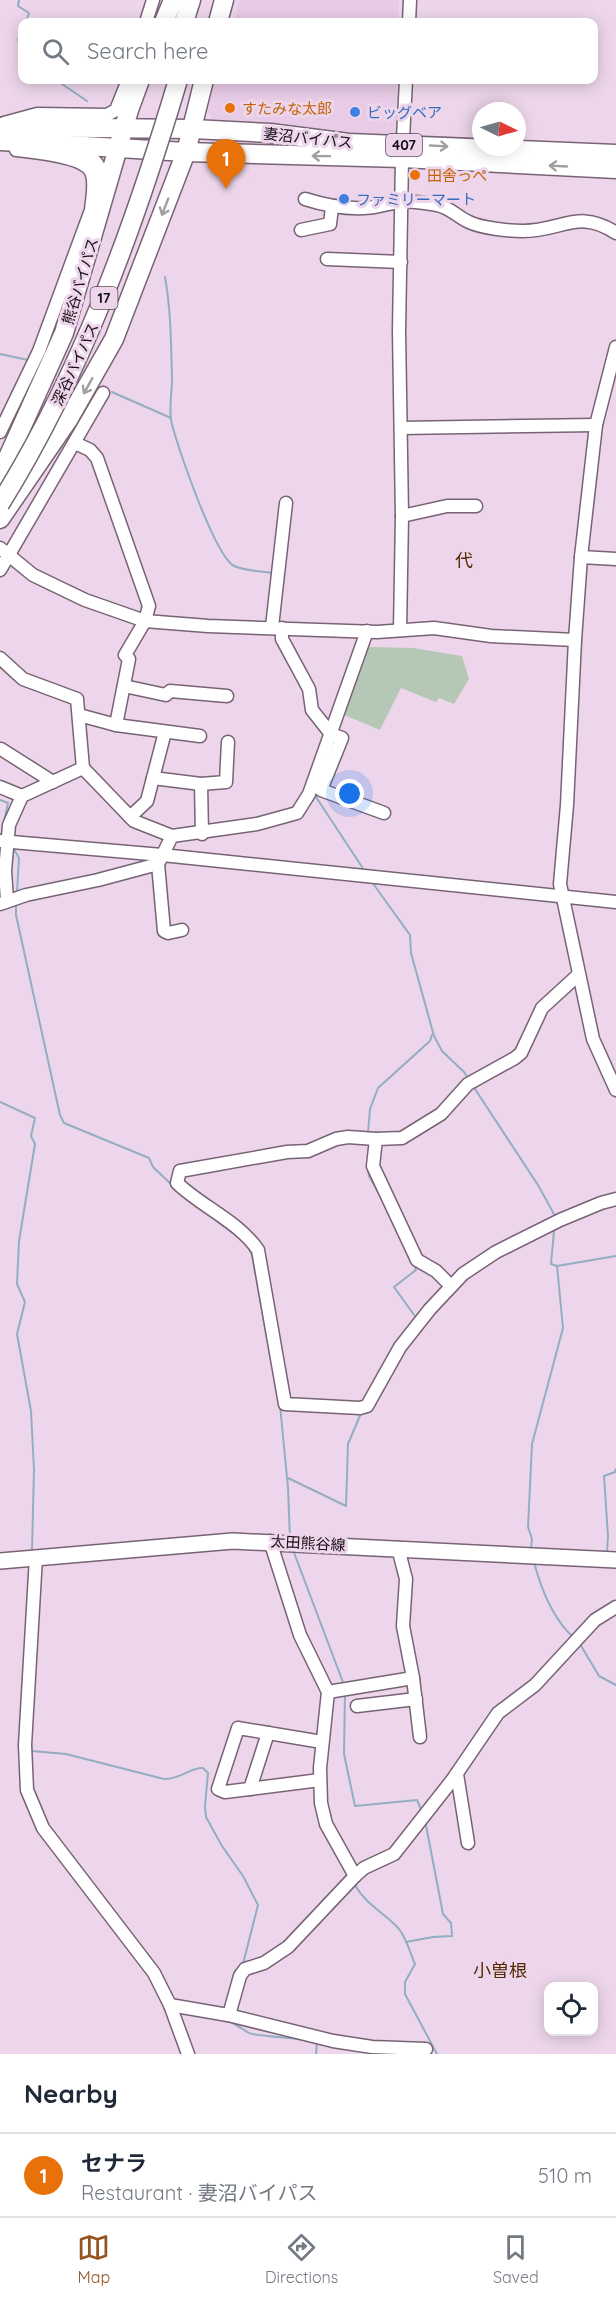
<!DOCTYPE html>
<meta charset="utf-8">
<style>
body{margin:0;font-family:Quicksand,"Noto Sans JP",sans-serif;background:#f2f2f3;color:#1f2937}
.controls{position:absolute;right:18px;bottom:18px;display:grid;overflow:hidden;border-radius:12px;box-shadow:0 3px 15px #0003}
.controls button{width:54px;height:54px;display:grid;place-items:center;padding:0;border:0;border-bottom:2px solid #e0e1e3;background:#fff;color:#1f2937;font:30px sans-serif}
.compass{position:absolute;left:472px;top:102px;width:54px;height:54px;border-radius:50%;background:#fff;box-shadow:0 3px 15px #0003;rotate:95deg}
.you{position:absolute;left:350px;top:794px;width:21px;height:21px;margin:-15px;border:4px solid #fff;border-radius:50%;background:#1a73e8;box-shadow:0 0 0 9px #1a73e833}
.badge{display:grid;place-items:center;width:39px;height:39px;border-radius:50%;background:#955320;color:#fff;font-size:20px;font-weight:700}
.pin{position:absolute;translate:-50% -50px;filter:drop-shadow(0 2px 3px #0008)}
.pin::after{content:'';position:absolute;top:32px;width:21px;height:18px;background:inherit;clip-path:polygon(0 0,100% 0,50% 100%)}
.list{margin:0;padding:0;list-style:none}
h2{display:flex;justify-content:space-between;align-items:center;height:78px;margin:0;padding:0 24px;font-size:26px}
h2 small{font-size:20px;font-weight:400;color:#747a83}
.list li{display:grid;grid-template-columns:39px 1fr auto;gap:18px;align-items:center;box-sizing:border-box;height:84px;padding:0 24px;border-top:2px solid #e0e1e3}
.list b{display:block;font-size:22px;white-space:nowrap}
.list p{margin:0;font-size:20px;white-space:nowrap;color:#747a83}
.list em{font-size:20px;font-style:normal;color:#747a83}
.icon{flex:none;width:33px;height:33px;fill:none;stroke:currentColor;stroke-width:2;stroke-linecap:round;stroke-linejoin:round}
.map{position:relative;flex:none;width:616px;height:2054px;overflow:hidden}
.search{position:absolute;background:#fff;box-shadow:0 3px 15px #0003;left:18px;right:18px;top:18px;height:66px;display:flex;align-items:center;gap:15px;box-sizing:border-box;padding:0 21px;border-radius:12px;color:#747a83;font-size:22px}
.sheet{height:162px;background:#fff}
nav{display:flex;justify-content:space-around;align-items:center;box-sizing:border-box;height:84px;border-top:2px solid #e0e1e3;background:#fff;font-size:16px;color:#747a83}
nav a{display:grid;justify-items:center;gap:3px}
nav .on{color:#955320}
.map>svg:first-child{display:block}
.built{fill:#e8cbe6}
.green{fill:#b5c8b5}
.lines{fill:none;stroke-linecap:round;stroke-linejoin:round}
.stream{stroke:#93adc3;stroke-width:2}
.minor-casing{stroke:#776375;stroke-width:15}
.major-casing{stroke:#776375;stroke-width:18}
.highway-casing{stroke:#776375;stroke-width:21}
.minor{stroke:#fff;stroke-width:12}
.major{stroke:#fff;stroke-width:15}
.highway{stroke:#fff;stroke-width:18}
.highway-bridge-casing{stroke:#776375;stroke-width:21;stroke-linecap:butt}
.highway-bridge{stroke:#fff;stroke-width:18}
.oneway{stroke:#a29fa1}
.food-dot{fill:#e8710a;stroke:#edd6eb;stroke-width:2}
.shop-dot{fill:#3f7fe0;stroke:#edd6eb;stroke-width:2}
.labels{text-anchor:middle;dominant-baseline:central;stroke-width:6;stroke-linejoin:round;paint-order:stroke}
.shield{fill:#edd6eb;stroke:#564a55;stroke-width:1.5}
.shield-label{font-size:14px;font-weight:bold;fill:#160e15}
.food-label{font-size:15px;fill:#c56008;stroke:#edd6eb;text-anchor:start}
.shop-label{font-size:15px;fill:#366cbe;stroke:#edd6eb;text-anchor:start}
.street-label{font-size:15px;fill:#160e15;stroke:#edd6eb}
.quarter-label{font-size:18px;fill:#552903;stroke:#edd6eb}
</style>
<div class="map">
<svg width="616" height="2054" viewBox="0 0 616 2054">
<rect width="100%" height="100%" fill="#edd6eb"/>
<g class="built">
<polygon points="239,0 399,0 398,22 234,22"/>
<polygon points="214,80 397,80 396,138 319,132 283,125 214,122 208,111"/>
</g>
<polygon class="green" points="368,647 413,648 462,656 469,679 454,704 439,698 436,702 401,688 380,730 342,714"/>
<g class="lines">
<g class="stream">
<polyline points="19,0 18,6 29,13 26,22"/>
<polyline points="22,30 18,40 22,45"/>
<polyline points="56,80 87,101"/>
<path d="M165 277C171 310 171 345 172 378 172 392 169 407 171 420 176 444 215 556 234 566 242 570 264 572 274 573"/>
<polyline points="0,354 28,360"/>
<polyline points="112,392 171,418"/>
<polyline points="314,794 364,870"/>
<polyline points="0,800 8,803 4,822"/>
<polyline points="12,846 19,858 17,892"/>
<polyline points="372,882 410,935 411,953 434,1036 442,1051 464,1072 469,1079"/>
<polyline points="16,904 16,915 60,1115 64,1123 149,1158 153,1167 173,1186"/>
<polyline points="473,1086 538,1185 555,1216"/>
<polyline points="0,1102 35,1118 31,1136 35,1144 19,1241 17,1284 25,1302 17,1334 31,1411 34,1470 32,1550"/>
<polyline points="368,1133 370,1109 378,1088 430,1041 432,1035"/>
<polyline points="367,1165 369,1176 383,1201"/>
<polyline points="203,1211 242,1240"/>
<polyline points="554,1231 551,1264 557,1266 616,1256"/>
<polyline points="246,1243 252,1255 271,1361"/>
<polyline points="414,1265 416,1270 394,1287 417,1319"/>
<polyline points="280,1405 288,1488 290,1539"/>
<polyline points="288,1478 346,1506 348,1444 362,1411"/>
<polyline points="531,1549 532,1539 528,1527 532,1444 563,1328 557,1266"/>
<polyline points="293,1550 344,1685"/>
<polyline points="607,1552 608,1536 604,1476 615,1472 616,1469"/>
<path d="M534 1562C541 1589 553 1619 574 1638"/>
<polyline points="580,1644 599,1676 616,1685"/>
<polyline points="345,1694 344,1754 355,1806 417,1800 422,1812"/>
<path d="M31 1743 32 1751 66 1754 164 1779C183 1779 190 1767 203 1768L208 1773 205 1806 206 1817 222 1846 243 1876 258 1905 243 1964 235 1971 232 1981"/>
<path d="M355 1885C365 1904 385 1913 399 1929 407 1939 410 1953 415 1964L405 1982V1994L437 2054"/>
<polyline points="406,1942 433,1937 452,1936 451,1923 443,1914 425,1820"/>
<path d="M229 2021C237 2025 242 2029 249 2033 254 2036 296 2038 306 2040"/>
<polyline points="316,2054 317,2043"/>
</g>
<g class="minor-casing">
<g id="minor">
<polyline points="146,22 153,0"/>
<polyline points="409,22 410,0"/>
<polyline points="4,123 37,114 107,115 116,110 128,80"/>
<path d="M305 199C324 205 343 209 364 208 376 208 388 203 400 202 412 200 425 203 437 205 450 207 457 217 469 222 481 228 509 231 523 231 562 231 579 208 616 233"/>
<polyline points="301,230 330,224 332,207"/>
<polyline points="327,259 401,262"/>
<polyline points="616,347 596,425 581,557 575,640 567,805 560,884 593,1039 616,1090"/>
<polyline points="401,428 596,425"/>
<path d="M0 432 39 351 91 210C92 198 96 183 91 172 83 156 33 152 16 150"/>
<polyline points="75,443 90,450 97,458 149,606 145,621 125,655 129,659 116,725"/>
<polyline points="402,516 447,506 476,506"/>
<polyline points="0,548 33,575 85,600 145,621 208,626 377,632 434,628 491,636 575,640"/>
<polyline points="581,557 616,559"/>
<polyline points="0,570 103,393"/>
<polyline points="272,627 286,503"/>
<polyline points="282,628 282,639 309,689 312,710 331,734 342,738 321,790 384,813"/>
<polyline points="400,630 402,516 399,331 402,158 406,80"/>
<polyline points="0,658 23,679 77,699 83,768 22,796 9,825 5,871 7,900"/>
<polyline points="124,686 166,695 170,691 227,696"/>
<polyline points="79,715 116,725 200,736"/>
<polyline points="1,749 53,782"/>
<polyline points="83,768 134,821 172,836"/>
<polyline points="153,778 201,784 226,782 228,742"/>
<polyline points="201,784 202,834"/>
<polyline points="0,787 22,796"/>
<polyline points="130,817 147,801 165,732"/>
<polyline points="0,841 162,855 616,902"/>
<polyline points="158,864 164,931 168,933 182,930"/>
<polyline points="0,904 26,895 98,880 158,864 172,836 257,824 297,813 309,794 367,631"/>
<path d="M578 975 542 1008 521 1053 515 1058 468 1084 441 1114 402 1138 376 1139 348 1137 336 1139 308 1151 287 1152 180 1171 177 1183C202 1207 238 1221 258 1250L285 1404 360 1408 367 1406 400 1347 430 1309 463 1274 496 1252 560 1220 601 1203 616 1199"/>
<polyline points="376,1139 373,1166 417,1260 436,1271 451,1286"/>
<polyline points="270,1541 300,1635 328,1692 320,1768 321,1803 326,1824 355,1876"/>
<polyline points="398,1548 406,1579 403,1626 413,1678 420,1737"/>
<polyline points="36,1557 25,1745 27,1790 43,1828 154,1973 170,2005 188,2054"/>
<polyline points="328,1692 413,1678"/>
<polyline points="357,1706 416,1699"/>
<polyline points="457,1774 468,1843"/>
<polyline points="320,1780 225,1792 218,1789 238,1728 322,1742"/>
<polyline points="250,1789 268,1733"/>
<polyline points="170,2005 228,2015 333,2041 372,2047 426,2049"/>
<polyline points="229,2015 240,1976 245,1969 264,1963 288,1947 355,1876 364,1868 394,1854 453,1779 498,1713 535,1685 595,1620 616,1607"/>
</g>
</g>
<g class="major-casing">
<polyline id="major" points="0,1561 233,1541 616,1560"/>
</g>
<g class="highway-casing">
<g id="highway">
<polyline points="164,22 173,0"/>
<polyline points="184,22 191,0"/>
<polyline points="218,22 224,0"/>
<polyline points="0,127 193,129 270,133 349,143 616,154"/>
<polyline points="0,141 186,152 402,158 616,169"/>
<path d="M70 147C95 160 100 167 103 195"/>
<polyline points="0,475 64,333 129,110 140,80"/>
<polyline points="0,519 68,420 114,339 186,152 204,80"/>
</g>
</g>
<use href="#minor" class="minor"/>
<use href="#major" class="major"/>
<use href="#highway" class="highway"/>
<g class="highway-bridge-casing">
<path id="highway-bridge" d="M0 504C82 372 134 227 178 80"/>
</g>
<use href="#highway-bridge" class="highway-bridge"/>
</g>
<defs><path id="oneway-shaft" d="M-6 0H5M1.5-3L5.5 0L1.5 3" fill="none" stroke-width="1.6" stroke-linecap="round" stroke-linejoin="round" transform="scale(1.5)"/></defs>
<g class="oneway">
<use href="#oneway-shaft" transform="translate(439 146) rotate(3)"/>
<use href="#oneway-shaft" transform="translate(321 156) rotate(-179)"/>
<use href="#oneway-shaft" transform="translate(558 166) rotate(-177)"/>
<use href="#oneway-shaft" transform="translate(165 207) rotate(111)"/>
<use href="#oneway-shaft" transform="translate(88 386) rotate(119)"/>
</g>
<g class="food-dot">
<circle cx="230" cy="108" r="6"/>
<circle cx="415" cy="175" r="6"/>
</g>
<g class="shop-dot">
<circle cx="355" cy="112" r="6"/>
<circle cx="344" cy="199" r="6"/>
</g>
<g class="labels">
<g class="shield">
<rect x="386" y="134" width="36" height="22" rx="4.5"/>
<rect x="90.5" y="287" width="27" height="22" rx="4.5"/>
</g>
<g class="shield-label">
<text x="404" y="145">407</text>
<text x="104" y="298">17</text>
</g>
<g class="food-label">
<text x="242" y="108">すたみな太郎</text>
<text x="427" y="175">田舎っぺ</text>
</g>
<g class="shop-label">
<text x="367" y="112">ビッグベア</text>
<text x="356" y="199">ファミリーマート</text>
</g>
<g class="street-label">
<text transform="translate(308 138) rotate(6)">妻沼バイパス</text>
<text transform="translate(80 281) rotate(-73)">熊谷バイパス</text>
<text transform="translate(75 364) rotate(-65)">深谷バイパス</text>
<text transform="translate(308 1543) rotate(3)">太田熊谷線</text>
</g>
<g class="quarter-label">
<text x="464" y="560">代</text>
<text x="500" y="1970">小曽根</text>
</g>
</g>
</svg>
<div class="controls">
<button><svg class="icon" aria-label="locate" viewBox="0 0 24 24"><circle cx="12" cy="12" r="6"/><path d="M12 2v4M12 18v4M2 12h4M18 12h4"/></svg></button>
</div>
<svg class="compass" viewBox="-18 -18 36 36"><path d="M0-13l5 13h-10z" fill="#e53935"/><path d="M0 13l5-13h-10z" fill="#747a83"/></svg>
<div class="you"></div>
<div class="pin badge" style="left:226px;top:189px;background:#e8710a">1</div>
<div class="search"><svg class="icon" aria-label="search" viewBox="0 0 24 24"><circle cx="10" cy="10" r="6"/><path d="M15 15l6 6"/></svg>Search here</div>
</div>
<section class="sheet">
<h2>Nearby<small></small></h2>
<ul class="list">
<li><span class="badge" style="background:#e8710a">1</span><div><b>セナラ</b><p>Restaurant · 妻沼バイパス</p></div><em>510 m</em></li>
</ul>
</section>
<nav>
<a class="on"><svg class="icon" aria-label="map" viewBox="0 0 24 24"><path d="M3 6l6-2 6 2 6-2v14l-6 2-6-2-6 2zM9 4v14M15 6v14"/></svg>Map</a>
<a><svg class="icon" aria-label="directions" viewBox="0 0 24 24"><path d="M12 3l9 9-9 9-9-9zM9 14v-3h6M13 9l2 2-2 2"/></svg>Directions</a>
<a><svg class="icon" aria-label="saved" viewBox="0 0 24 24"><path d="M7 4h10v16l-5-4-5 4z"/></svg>Saved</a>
</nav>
